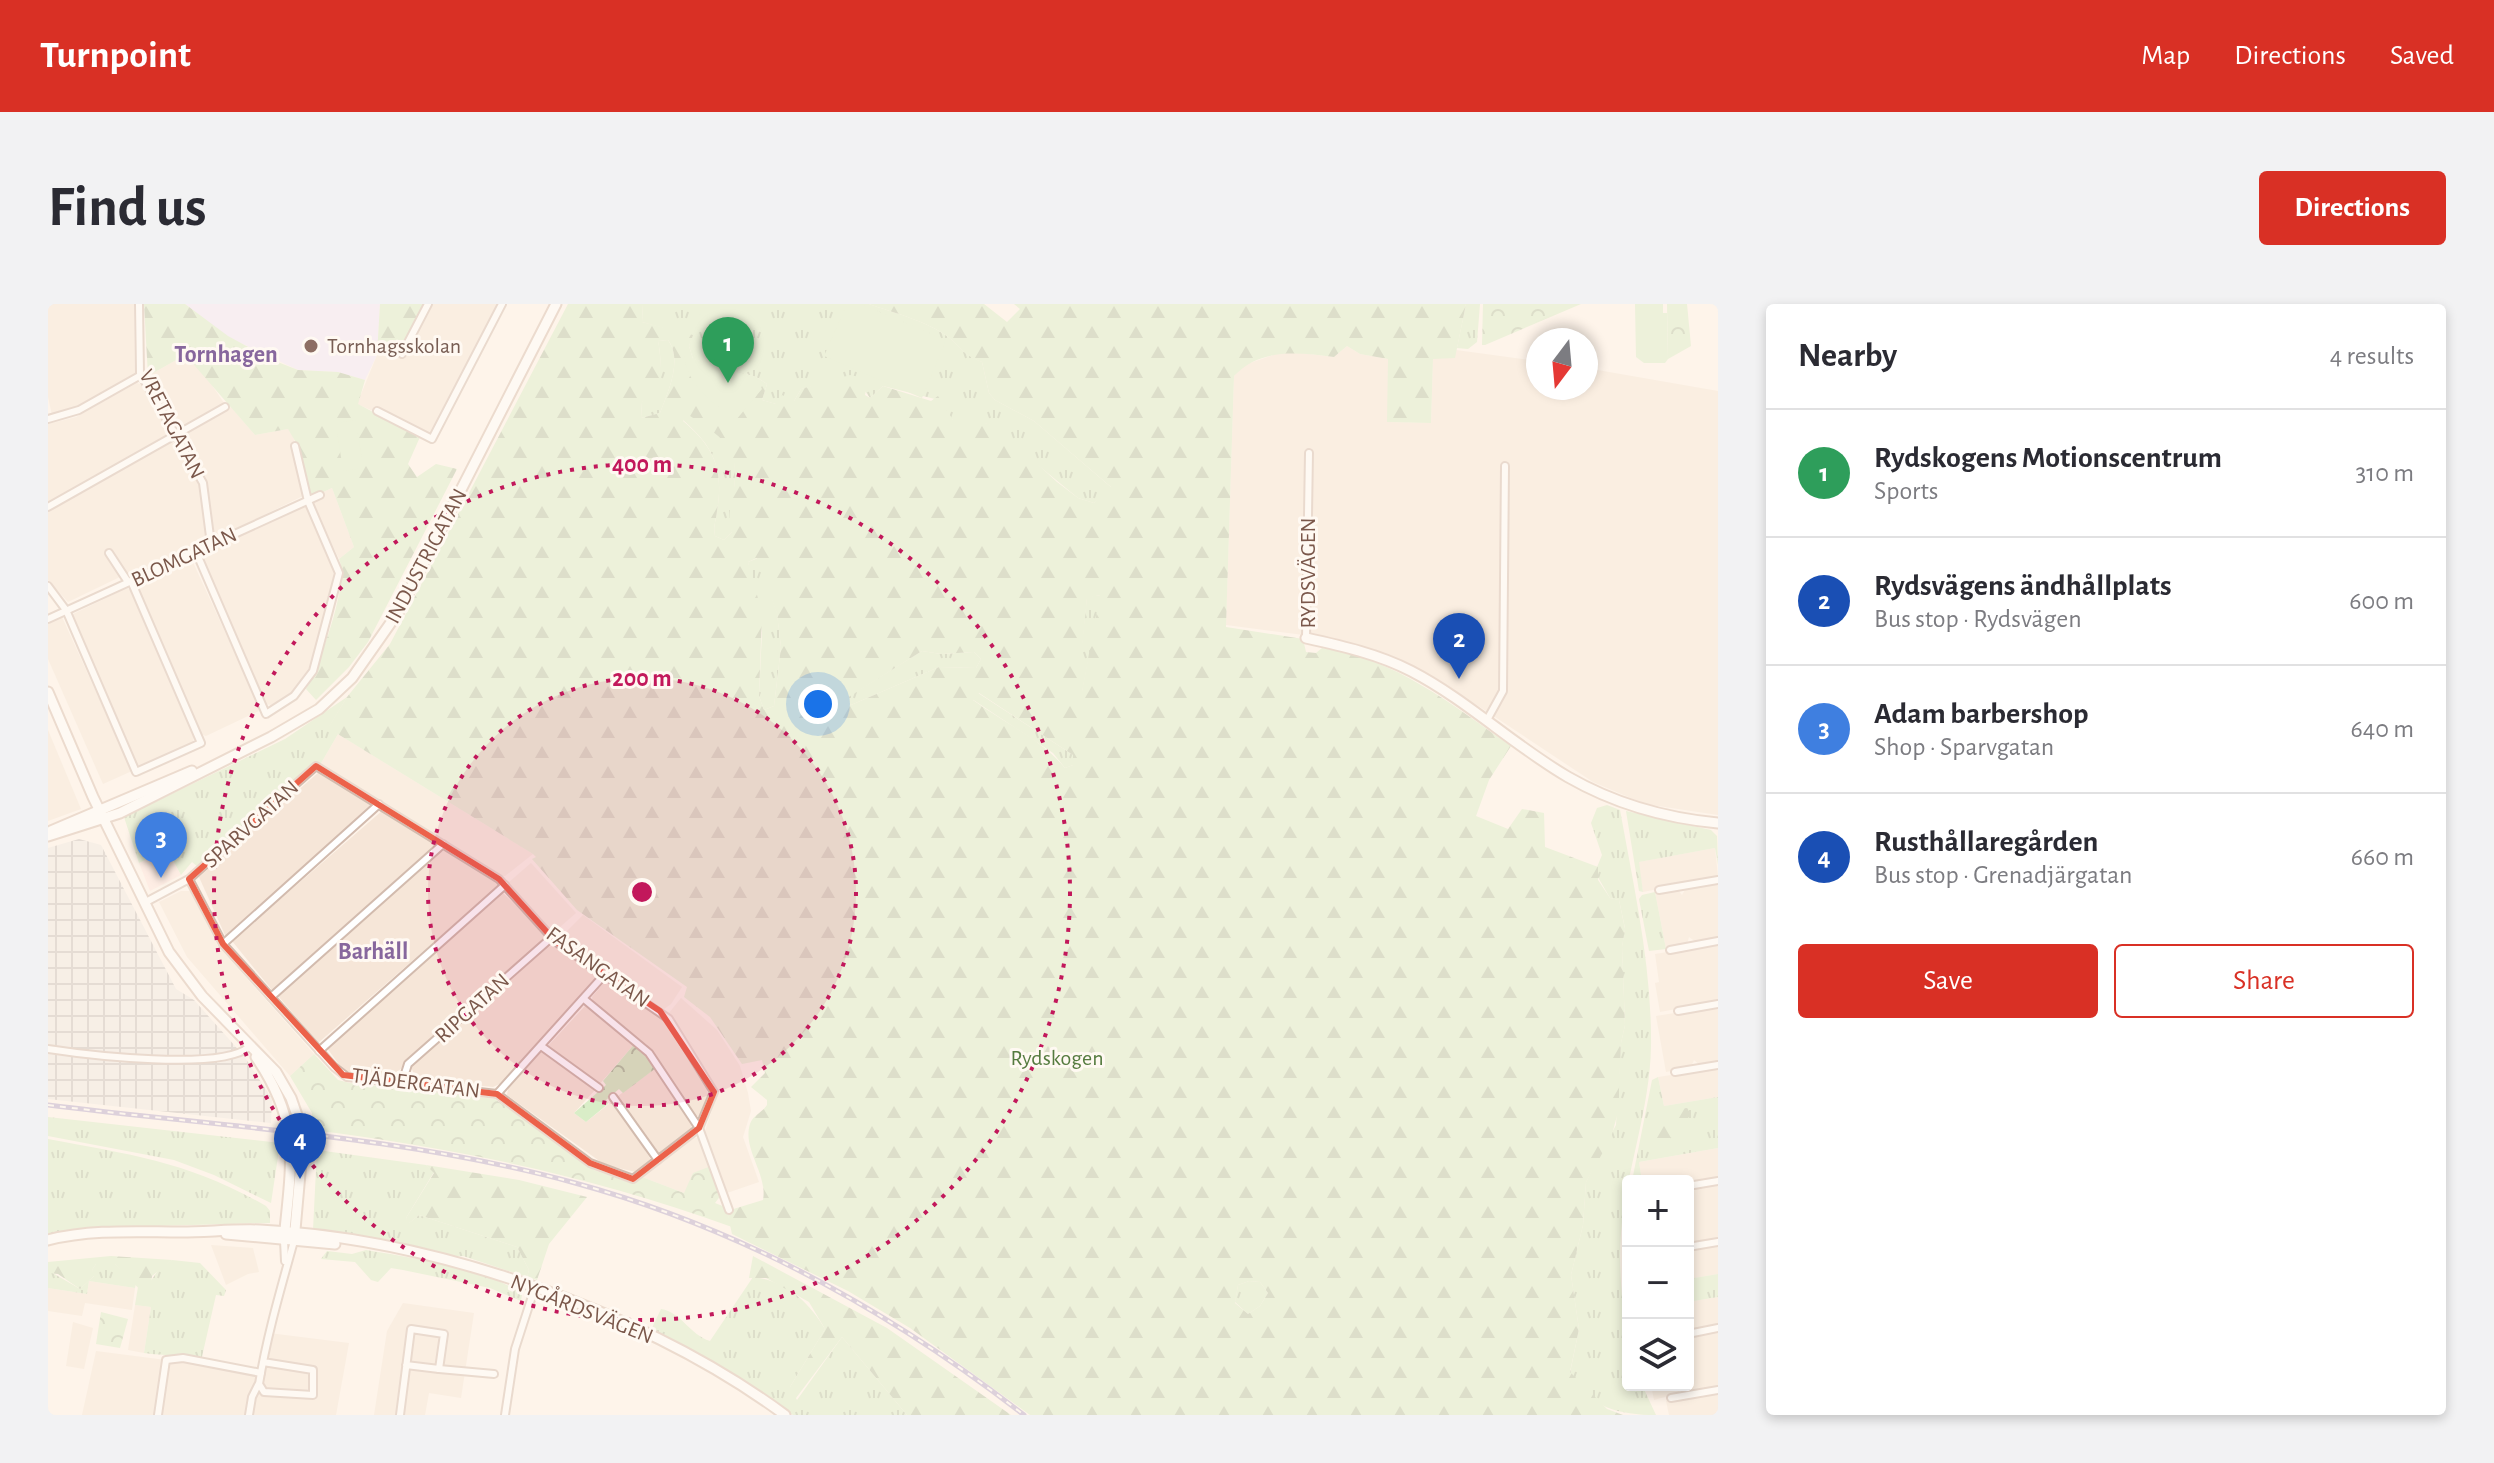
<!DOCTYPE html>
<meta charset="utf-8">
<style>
body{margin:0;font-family:"Alegreya Sans",sans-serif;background:#f2f2f3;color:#2b2b33}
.controls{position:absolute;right:24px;bottom:24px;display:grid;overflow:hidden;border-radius:8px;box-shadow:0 4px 12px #0003}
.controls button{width:72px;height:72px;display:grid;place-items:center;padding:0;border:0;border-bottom:2px solid #e1e1e2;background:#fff;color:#2b2b33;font:40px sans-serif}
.compass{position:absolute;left:1478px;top:24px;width:72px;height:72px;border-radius:50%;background:#fff;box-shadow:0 4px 12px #0003;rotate:196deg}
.you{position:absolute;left:770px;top:400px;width:28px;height:28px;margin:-20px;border:6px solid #fff;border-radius:50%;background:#1a73e8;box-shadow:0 0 0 12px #1a73e833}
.badge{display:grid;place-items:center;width:52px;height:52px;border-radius:50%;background:#d93025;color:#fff;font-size:26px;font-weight:700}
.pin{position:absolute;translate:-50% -66px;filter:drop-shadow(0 2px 4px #0008)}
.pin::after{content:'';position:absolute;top:42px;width:28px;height:24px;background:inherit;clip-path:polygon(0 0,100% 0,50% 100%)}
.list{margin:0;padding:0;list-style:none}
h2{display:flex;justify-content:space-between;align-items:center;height:104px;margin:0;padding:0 32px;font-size:34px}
h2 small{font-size:26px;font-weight:400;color:#7c7c81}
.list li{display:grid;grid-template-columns:52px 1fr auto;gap:24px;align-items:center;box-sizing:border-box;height:128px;padding:0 32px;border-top:2px solid #e1e1e2}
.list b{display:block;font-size:30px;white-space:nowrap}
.list p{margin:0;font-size:26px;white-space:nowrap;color:#7c7c81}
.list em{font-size:26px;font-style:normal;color:#7c7c81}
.actions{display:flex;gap:16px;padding:24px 32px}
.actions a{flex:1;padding:18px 0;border:2px solid #d93025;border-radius:8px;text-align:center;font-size:28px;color:#d93025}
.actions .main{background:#d93025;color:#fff}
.icon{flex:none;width:44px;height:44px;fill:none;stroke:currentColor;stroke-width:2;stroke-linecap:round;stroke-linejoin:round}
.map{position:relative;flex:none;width:1670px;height:1111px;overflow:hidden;border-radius:8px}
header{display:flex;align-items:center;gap:48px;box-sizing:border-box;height:112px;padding:0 40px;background:#d93025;color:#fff}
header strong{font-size:38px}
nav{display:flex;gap:44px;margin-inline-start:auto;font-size:28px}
.intro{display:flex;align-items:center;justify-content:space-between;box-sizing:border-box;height:192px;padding:0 48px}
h1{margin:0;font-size:56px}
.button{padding:20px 36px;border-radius:8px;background:#d93025;color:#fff;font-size:28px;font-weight:700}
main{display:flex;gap:48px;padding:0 48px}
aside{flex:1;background:#fff;border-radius:8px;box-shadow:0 4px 12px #0003}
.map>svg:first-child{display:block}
.residential{fill:#f6e6d8}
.commercial{fill:#fee5de}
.industrial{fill:url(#industrial-grid)}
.education{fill:#f1e6fa}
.grass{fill:url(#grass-tufts)}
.forest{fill:url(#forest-firs);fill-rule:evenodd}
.park{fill:url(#park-crowns)}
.pitch{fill:#d9edc7}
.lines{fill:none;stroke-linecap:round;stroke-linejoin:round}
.street-casing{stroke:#d2bbae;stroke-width:10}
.secondary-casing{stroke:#d7bdae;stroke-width:13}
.street{stroke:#fff;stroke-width:6}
.secondary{stroke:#fff;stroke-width:9}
.rail-casing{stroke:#b6a6ca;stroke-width:5}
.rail{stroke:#fff9f2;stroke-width:2;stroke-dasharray:6;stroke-linecap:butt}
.marked{fill:none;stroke:#ec624a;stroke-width:6;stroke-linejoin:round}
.ring{fill:none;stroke:#c2185b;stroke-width:4;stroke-dasharray:4 8}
.education-dot{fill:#8d6e63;stroke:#fff9f2;stroke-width:3}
.labels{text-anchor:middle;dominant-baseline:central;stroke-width:6;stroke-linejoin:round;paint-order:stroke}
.education-label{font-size:22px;fill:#785e54;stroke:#fff9f2;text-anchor:start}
.street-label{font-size:22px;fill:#7b584b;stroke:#fff9f2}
.park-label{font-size:22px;fill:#557b3f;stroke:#fff9f2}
.neighbourhood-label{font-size:24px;font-weight:bold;fill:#87679d;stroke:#fff9f2}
.centre{fill:#c2185b;stroke:#fff9f2;stroke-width:4}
.ring-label{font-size:24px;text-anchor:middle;font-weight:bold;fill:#c2185b;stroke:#fff9f2;stroke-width:6;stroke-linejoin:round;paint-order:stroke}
</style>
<header>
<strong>Turnpoint</strong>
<nav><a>Map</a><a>Directions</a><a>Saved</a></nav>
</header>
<div class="intro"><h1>Find us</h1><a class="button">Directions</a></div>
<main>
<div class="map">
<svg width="1670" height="1111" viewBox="0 0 1670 1111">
<defs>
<pattern id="industrial-grid" width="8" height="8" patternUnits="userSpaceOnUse" patternTransform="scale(2)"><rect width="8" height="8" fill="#efe8e3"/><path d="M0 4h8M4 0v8" fill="none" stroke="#c7bfba"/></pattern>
<pattern id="grass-tufts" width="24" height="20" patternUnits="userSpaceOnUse" patternTransform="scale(2)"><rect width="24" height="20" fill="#d9edc7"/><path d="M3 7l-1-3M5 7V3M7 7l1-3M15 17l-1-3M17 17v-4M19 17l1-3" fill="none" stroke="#b5c3a4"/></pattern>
<pattern id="forest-firs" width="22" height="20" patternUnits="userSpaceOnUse" patternTransform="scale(2)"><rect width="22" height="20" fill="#d9edc7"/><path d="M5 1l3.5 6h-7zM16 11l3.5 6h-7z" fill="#b5c3a4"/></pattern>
<pattern id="park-crowns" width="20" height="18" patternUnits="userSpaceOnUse" patternTransform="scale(2)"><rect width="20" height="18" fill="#d9edc7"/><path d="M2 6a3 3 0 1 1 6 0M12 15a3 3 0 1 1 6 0" fill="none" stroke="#b5c3a4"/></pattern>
</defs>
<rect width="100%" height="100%" fill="#fef4ea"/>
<g class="residential">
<polygon points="0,0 86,0 87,69 23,106 4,111 0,93"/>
<polygon points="383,0 449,0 383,133 327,103 325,107 309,100 329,51 342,45 352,47 350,52 355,53"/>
<polygon points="1299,42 1312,50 1340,55 1340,118 1383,119 1385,54 1406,54 1408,46 1490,57 1490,84 1538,84 1538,64 1670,87 1670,511 1597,500 1545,478 1432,403 1352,357 1256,331 1178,321 1186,72 1196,61 1237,47 1286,53"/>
<polygon points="140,54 155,68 176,99 132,125 127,123 100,72 130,55"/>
<polygon points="89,79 95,81 122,126 120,132 0,199 0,120 28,113"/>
<polygon points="183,103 207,131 240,125 245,131 257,191 173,232 166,228 159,178 135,135 138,129"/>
<polygon points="123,138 129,140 152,180 158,236 85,273 74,272 20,298 0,276 0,207"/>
<polygon points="284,184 306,243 291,255 262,194"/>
<polygon points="254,202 260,204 283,252 287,272 261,364 243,389 223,401 217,400 153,253 155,248"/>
<polygon points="143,254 213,406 158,432 153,430 88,282"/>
<polygon points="79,284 83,286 146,433 145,438 92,462 87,460 23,311"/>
<polygon points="14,313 84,467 55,480 0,355 0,320"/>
<polygon points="0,426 33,505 0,517"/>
<polygon points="290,430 485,550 457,572 453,572 272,461"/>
<polygon points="272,467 324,499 324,504 181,631 177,631 151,573"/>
<polygon points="335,506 387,538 388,543 224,686 184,637"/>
<polygon points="1667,544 1670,573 1595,588 1590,558"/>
<polygon points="399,546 450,577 450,582 270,739 231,693 232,689 392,548"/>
<polygon points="483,559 528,609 505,629 460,579"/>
<polygon points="1670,579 1670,634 1648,638 1641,633 1639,640 1618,645 1607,588 1630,586 1634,591 1638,584"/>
<polygon points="133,587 142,587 170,642 266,750 242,772 139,653 111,598"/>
<polygon points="454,588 498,631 497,636 347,770 338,773 297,769 279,744"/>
<polygon points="535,611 634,683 623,700 616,705 511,635"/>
<polygon points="1670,640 1670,697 1612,708 1607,679 1611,678 1607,650"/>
<polygon points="506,642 548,669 549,676 454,779 445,783 368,775 363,763 497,643"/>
<polygon points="565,679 613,712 629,731 659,785 660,791 651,812 647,812 598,740 545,700 544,693 555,680"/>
<polygon points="633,694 669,726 692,762 700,789 703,807 695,833 711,878 679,889 656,830 670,788 621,709"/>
<polygon points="537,702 588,738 550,782 500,742"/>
<polygon points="1670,702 1670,758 1652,761 1646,756 1643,763 1618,768 1608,712"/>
<polygon points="493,748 547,786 526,809 538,818 566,796 603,856 588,868 557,861 459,791 460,785"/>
<polygon points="608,764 644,819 643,826 612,849 608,849 570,792"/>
<polygon points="1670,764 1670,793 1616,802 1610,773"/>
<polygon points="645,833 652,835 663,862 636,889 594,873"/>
<polygon points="1670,844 1670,874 1640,879 1594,877 1591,858"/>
<polygon points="1670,880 1670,935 1640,940 1640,885"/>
<polygon points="163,941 205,944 211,968 200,970 178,981"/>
<polygon points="1670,941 1670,970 1640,975 1640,946"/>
<polygon points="41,977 87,984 84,1006 37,999 34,1012 0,1007 0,984 39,990"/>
<polygon points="1670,993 1670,1021 1640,1026 1640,998"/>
<polygon points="355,999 426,1009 413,1094 381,1089 377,1111 326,1111 339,1027"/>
<polygon points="87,1001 103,1003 96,1049 80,1046"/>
<polygon points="25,1018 45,1024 36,1065 18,1062"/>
<polygon points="1670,1027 1670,1083 1640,1088 1633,1083 1631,1089 1606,1096 1603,1081 1640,1081 1640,1032"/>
<polygon points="221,1029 301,1039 288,1111 34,1111 48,1047 118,1056 128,1053 212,1069"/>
<polygon points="1670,1089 1670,1111 1621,1111 1618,1097"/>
</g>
<polygon class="commercial" points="119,545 133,571 102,587 91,559"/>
<polygon class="industrial" points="31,535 53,541 128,685 146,696 196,752 224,795 223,819 0,795 0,544"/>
<polygon class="education" points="137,0 332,0 329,51 317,76 290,68 250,66 180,33"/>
<g class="grass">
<path d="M595 0H821C846 9 883 18 904 36 915 47 919 52 934 58L941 89 947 96 986 117 1064 184 1046 199 1030 194 957 134C939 111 928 122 905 116L887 95 835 82 822 94 817 87 766 82 753 85 746 97 728 100 714 96 719 80 708 73 645 55 641 42 644 32 594 18Z"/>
<polygon points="1418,0 1432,0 1429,38 1420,45 1409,44"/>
<path d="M620 36C635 56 620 88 612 109L593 114 594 98C613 81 615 61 610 37Z"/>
<path d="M639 109C652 118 672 128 680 140 695 161 681 202 684 228L676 236 667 232C665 222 668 217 669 207 676 165 666 143 635 116Z"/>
<polygon points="710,254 729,309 733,343 726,402 716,406 711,392 714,328 700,258"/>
<polygon points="1053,291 1034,388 1029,387 1039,293"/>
<polygon points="874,347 893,350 926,348 933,355 928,364 891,363 803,401 798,394"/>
<polygon points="930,389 1025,451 1025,461 1017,464 1005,449 924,395"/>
<polygon points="299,393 281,423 290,430 272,461 267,458 150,563 144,558 133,571 119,545 91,559 76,513 237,435"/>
<path d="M1559 501 1572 506C1586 584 1604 663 1603 742 1602 806 1578 866 1573 929 1569 979 1580 1030 1580 1081H1594L1608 1111C1572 1111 1541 1104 1522 1069L1531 1025 1523 971 1535 921 1538 878 1568 821 1573 739 1577 721 1574 643 1577 624 1571 596 1562 594 1547 568 1554 551 1543 519 1549 504Z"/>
<polygon points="1578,507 1663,526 1669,532 1670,561 1667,544 1591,558 1595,588 1591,587"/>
<polygon points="1607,588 1618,645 1601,647 1591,595 1594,591"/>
<polygon points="1610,773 1616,802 1670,793 1670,844 1591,858 1594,877 1584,877 1604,776"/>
<polygon points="0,813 232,839 223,899 166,871 126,856 0,832"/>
<path d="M0 835C85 851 141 858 218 902L222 907V919L70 923 0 930Z"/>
<polygon points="269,846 378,861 386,868 358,914 361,919 371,911 469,943 481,966 479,973 415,952 399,953 265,926"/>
<path d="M318 946C364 954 438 964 474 990L473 997 442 984 355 966 343 964 330 978 323 976 307 958 273 955 279 947 304 950Z"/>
<path d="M124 956 152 959 178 986 176 992 168 991 153 1057C133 1050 117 1052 96 1049L103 1003 87 1001 90 983 96 987 111 965Z"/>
<polygon points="48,960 67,960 88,979 87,984 41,977 39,990 0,984 0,969 3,968 32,985 46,972 44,966"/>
<polygon points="1670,970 1670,993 1640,998 1640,975"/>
<path d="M705 973C738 977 761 998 777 1025L742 1083 749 1096 794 1033 859 1111H745L667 1060 603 1026 613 1005C633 1008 642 1031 662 1037Z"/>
<polygon points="1201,977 1212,978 1220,989 1212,1002 1200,1010 1187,998 1190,981"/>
</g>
<g class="forest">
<path d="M96 0H137L180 32 222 55 250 66 290 68 317 76 310 100 372 133 360 160 369 173 388 160 409 165 320 338 301 363 268 396 258 385C271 361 302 279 291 255L306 243 284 184 262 194 250 142 240 125 207 131 140 54 130 55 100 72Z"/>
<polygon points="332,0 376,0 352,47 342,45 329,51"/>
<path d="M520 0H595L594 18 645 31 641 42 645 55 708 73 719 80 714 96 728 100 734 91 746 97 753 85 802 71 820 75 817 91 822 94 835 82 883 97 890 92 905 116H926L948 122 1009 178 1030 194 1046 199 1063 183 986 117 947 96 941 89 934 58C918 52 915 47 904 36 883 18 846 9 821 0H936L959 18 972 5 966 0H1418L1407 54 1385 55 1383 119 1339 118 1340 55 1312 50 1299 42 1286 53C1251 49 1213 43 1186 72L1178 323 1255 335 1258 348 1268 349 1274 344C1347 354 1404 401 1463 442L1441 476 1428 512 1460 525 1474 505 1496 509 1497 543 1550 563V576L1562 594 1571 596 1577 625 1574 643 1577 721 1573 739 1570 808 1563 834 1538 878 1535 921 1523 971 1531 1025 1522 1068 1559 1105 1575 1111H982L862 1024 800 987 684 930 679 907 715 896C720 870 694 845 702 820 705 811 714 809 719 801V796L703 783 717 769 714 756 694 760 662 713 636 693 639 683 529 606 484 555 488 553 485 550 280 424 299 393 342 340ZM620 36C635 56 620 88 612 109L593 114 594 98C615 91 614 55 610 37ZM639 110C674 133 694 143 685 190 682 204 679 214 684 228L676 236 667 232C665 222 668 217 669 207 676 165 666 143 635 117ZM709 254 729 310 733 343 726 402 716 406 711 392 714 309 700 258ZM1052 291 1034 387H1030L1039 294ZM874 347 893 350 926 348 933 355 928 364 891 363 803 401 799 394ZM931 389 1025 451V461L1017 464C992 434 956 419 925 396ZM1201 977 1212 978 1220 989 1212 1002 1200 1010 1187 999 1190 981Z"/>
<polygon points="1640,804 1642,811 1629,832 1601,839 1598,820 1605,811 1603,807"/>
<polygon points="378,861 471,876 539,893 501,940 489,976 479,973 481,966 469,943 371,911 360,920 358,914 386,869"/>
<polygon points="63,952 124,956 104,972 103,981 107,989 100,994 67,960 48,960 44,966 47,971 32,985 10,970 0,969 0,958"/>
<polygon points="705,952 839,1024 963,1111 859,1111 794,1033 745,1098 739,1091 742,1083 777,1025 761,998 718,974 701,974"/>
</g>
<g class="park">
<polygon points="1435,0 1533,0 1437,41 1434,41"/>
<polygon points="1619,0 1639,0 1643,42 1620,55"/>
<polygon points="588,738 608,764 575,789 571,785 558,796 560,800 538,818 526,809 558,781 555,777"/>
<path d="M266 750 290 776 302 779 447 795 546 866 585 880 594 873 636 889 645 869 663 862 673 891 667 899 677 903 684 923C548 873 409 844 265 826L264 809 242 772Z"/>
<polygon points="53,1008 80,1015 72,1044 48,1040"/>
</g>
<g class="pitch">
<polygon points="655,0 714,0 704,28 651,10"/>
<polygon points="799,0 813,0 898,36 874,94 776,52"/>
<polygon points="1587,0 1615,0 1615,9 1619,9 1620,55 1617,59 1596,59 1588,53"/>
<path d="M637 47 645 55 708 73 714 85 688 116C666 100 634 78 637 47Z"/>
<polygon points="308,116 315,164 295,167 288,119"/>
</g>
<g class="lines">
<g class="street-casing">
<g id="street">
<polyline points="91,0 92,69 155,179 163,240"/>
<polyline points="354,50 380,0"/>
<polyline points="329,107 384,135 454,0"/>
<polyline points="0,115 31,106 93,71"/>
<polyline points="0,203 177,103"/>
<polyline points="148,248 218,410 246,392 265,367 291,269 260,197 247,142"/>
<polyline points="61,249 80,278"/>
<polyline points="0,282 18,306 88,468 153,439 83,277"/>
<polyline points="0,315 272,191"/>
<polyline points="1258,334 1261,149"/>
<polyline points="1439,416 1455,387 1457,162"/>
<polyline points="1611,586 1670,576"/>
<polyline points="96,599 141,575 268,462 451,575 507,637 621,715 666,788 651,824 585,875 542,859 449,790 299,773 286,763 175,640 141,575"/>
<polyline points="175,640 331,500"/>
<polyline points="1622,646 1670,637"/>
<polyline points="223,693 395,540"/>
<polyline points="536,695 601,749 651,824 681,906"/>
<polyline points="1630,707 1670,700"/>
<polyline points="493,742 551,784"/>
<path d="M0 745C39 751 173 767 201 743"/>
<polyline points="271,747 457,581"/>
<polyline points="1627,768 1670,761"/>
<polyline points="354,779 360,760 503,634"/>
<polyline points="449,790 557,670"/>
<polyline points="565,793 610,856"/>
<polyline points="1640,882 1670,877"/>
<polyline points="236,936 237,957"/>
<polyline points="1640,943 1670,938"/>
<polyline points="1640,1030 1670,1024"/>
<path d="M215 1058 265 1066V1091L216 1088 211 1080C219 1031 233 984 246 937"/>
<polyline points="391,1065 446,1070"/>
<polyline points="1623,1094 1670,1086"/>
<polyline points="110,1111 118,1056 135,1054 213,1069"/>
<polyline points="201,1111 204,1093 210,1081"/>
<polyline points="352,1111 363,1025 396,1030 391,1065 358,1061"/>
<polyline points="457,1111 467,1045 487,983"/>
</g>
</g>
<g class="secondary-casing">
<g id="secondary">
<path d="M1258 334C1294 342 1330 350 1363 367 1419 396 1465 441 1520 473 1567 500 1616 514 1670 519"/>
<polyline points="0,388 45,493 121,648 154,692 228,768 243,794 251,817 254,847 246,937"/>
<polyline points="3,527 144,467"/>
<polyline points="0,532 72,509 223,433 271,405 304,374 351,307 508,0"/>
<path d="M208 753C254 820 243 860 236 936"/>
<polyline points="178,930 287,940"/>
<path d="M0 936C43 925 89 928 133 928 159 928 185 925 212 926 385 934 597 1008 737 1111"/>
</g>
</g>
<use href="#street" class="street"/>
<use href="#secondary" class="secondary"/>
<g class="rail-casing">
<path id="rail" d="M0 801C175 823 356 832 527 879 692 924 842 1007 976 1111"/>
</g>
<use href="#rail" class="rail"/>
</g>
<path d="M0 0H1670V1111H0ZM268 462 451 575 507 637 612 707 666 788 651 824 585 875 542 859 449 790 295 771 175 640 141 575Z" fill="#fef4ea" fill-opacity=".55" fill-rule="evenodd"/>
<path class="marked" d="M268 462 451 575 507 637 612 707 666 788 651 824 585 875 542 859 449 790 295 771 175 640 141 575Z"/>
<circle cx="594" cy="588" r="214" fill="#c2185b" fill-opacity=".12"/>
<g class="ring">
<circle cx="594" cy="588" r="214"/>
<circle cx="594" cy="588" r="428"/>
</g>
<circle class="education-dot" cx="263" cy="42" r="8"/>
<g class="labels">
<g class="education-label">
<text x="279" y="42">Tornhagsskolan</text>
</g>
<g class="street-label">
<text transform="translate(124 120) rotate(63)">VRETAGATAN</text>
<text transform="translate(378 252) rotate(-62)">INDUSTRIGATAN</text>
<text transform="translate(136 253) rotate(-25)">BLOMGATAN</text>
<text transform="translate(1260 269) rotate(-90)">RYDSVÄGEN</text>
<text transform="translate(203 520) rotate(-42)">SPARVGATAN</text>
<text transform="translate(550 663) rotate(36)">FASANGATAN</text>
<text transform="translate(424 704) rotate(-42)">RIPGATAN</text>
<text transform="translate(368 779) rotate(7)">TJÄDERGATAN</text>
<text transform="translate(534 1005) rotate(22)">NYGÅRDSVÄGEN</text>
</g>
<g class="park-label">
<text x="1009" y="754">Rydskogen</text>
</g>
<g class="neighbourhood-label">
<text x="178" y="51">Tornhagen</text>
<text x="325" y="648">Barhäll</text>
</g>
</g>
<circle cx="594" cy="588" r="12" class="centre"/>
<g class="ring-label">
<text x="594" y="168">400 m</text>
<text x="594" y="382">200 m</text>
</g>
</svg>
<div class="controls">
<button>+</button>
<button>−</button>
<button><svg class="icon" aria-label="layers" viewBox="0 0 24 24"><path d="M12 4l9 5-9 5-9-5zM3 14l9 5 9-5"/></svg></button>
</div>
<svg class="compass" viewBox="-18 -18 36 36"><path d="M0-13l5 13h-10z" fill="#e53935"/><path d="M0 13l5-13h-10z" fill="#7c7c81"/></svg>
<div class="you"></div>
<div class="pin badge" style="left:680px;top:79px;background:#2e9e5b">1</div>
<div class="pin badge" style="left:1411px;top:375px;background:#1a4fb4">2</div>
<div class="pin badge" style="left:113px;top:574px;background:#3f7fe0">3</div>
<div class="pin badge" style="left:252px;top:875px;background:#1a4fb4">4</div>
</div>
<aside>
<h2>Nearby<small>4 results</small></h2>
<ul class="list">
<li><span class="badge" style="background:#2e9e5b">1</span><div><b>Rydskogens Motionscentrum</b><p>Sports</p></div><em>310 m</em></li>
<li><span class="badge" style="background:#1a4fb4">2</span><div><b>Rydsvägens ändhållplats</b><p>Bus stop · Rydsvägen</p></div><em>600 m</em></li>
<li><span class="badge" style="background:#3f7fe0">3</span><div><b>Adam barbershop</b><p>Shop · Sparvgatan</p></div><em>640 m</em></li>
<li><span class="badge" style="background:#1a4fb4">4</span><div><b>Rusthållaregården</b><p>Bus stop · Grenadjärgatan</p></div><em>660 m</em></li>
</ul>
<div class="actions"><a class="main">Save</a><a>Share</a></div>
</aside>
</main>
